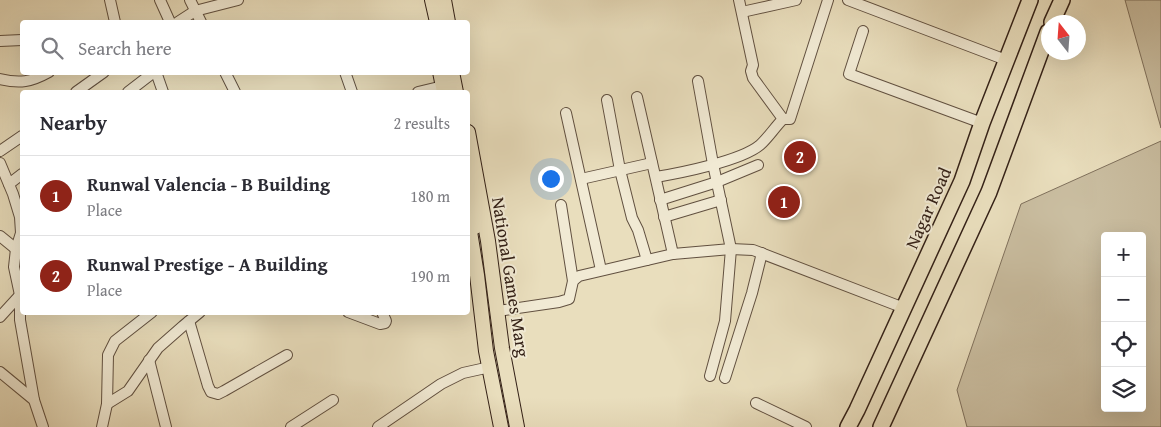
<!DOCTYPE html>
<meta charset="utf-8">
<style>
body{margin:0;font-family:"Gentium Book Plus",serif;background:#f7f7f7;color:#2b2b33}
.controls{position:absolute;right:15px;bottom:15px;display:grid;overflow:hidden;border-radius:5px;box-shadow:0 5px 20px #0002}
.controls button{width:45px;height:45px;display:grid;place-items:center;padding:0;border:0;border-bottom:1px solid #e1e1e2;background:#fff;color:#2b2b33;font:25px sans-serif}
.compass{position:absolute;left:1041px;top:15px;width:45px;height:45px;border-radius:50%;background:#fff;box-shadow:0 5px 20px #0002;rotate:343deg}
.you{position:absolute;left:550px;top:178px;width:18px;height:18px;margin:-12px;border:4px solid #fff;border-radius:50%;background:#1a73e8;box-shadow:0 0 0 8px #1a73e833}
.badge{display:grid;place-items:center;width:32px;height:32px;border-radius:50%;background:#8f2418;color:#fff;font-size:16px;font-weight:700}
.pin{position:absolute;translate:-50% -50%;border:2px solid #fff;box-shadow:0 1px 5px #0006}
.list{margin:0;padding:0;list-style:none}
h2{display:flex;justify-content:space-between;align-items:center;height:65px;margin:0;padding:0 20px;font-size:21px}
h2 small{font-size:16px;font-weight:400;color:#7c7c81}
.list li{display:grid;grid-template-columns:32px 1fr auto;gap:15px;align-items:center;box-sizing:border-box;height:80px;padding:0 20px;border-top:1px solid #e1e1e2}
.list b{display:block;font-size:19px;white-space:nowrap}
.list p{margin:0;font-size:16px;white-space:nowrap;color:#7c7c81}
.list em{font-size:16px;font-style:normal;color:#7c7c81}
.icon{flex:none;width:28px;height:28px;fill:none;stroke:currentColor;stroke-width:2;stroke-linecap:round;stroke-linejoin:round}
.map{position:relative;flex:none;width:1161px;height:427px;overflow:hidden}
.search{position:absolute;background:#fff;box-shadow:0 5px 20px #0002;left:20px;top:20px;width:450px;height:55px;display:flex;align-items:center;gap:12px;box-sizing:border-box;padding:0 18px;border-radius:5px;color:#7c7c81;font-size:19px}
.panel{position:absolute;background:#fff;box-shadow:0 5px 20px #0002;left:20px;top:90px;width:450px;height:225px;border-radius:5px}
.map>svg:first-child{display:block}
.green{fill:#cabea1;stroke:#7f705c;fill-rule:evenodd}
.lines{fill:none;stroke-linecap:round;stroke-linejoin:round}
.minor-casing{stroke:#615040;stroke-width:12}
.major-casing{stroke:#342117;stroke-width:16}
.highway-casing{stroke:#342117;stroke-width:18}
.minor{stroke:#f1ead4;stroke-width:10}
.major{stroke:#e9debd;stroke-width:14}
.highway{stroke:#e9debd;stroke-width:15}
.labels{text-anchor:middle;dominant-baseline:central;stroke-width:4;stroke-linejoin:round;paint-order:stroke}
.street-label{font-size:18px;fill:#342117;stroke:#f1ead4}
</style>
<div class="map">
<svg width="1161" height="427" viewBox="0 0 1161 427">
<rect width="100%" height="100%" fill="#e9debd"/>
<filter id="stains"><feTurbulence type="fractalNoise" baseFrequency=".004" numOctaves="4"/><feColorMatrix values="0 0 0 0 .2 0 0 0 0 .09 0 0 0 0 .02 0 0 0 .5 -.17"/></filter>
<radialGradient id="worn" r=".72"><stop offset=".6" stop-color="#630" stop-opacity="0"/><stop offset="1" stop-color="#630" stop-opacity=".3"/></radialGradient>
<g class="green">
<polygon points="1125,0 1161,0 1161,128"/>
<path d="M1161 141V427H967L957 390 1021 204ZM1105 236H1142V408H1105Z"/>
</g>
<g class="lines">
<g class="minor-casing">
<g id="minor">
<polyline points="110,0 115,22"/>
<polyline points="160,0 170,22"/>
<polyline points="190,0 201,22"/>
<polyline points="739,0 753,65 751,71 753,78 783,119"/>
<polyline points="848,0 1006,60"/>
<polyline points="742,12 796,0"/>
<polyline points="178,22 195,11 238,0"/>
<polyline points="863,31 849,74 982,123"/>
<polyline points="0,41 22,40"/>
<polyline points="156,72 163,92"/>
<polyline points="225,72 235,92"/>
<polyline points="345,72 352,92"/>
<path d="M0 79C20 84 31 82 49 72"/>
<polyline points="698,81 713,164 731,249 725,321 710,376"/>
<polyline points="76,92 104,72"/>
<polyline points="128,92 154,72"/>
<polyline points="418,92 443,86"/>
<polyline points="637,97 673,254"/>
<polyline points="607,100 620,170 632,218 638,230 647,260"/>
<polyline points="566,113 601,270"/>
<polyline points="0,151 22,136"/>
<polyline points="0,163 13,194 20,217 21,233 16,249 14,267 20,295 20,320 34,400"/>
<path d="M656 177C680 173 741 161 760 145 768 138 775 127 783 119H790L828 0"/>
<polyline points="581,179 652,163"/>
<polyline points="9,184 22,174"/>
<polyline points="660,200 717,182 758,165"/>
<polyline points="561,205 573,281"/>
<polyline points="664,217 721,200"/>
<polyline points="0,236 16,249"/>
<polyline points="498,311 559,302 569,299 573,281 579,276 673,254 731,249 753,250 904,308"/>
<polyline points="348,312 380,324 385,323 386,321 382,312"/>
<polyline points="0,317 20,295"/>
<polyline points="189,321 208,386 211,392 218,394 224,391 287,355"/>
<polyline points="149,360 166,427"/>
<polyline points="0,372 34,400 43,427"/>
<polyline points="725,378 752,293 762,253"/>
<polyline points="756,403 806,427"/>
<polyline points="107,404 128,391 158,348 183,326 200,312"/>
<polyline points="102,427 107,404 108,355 115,341 152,312"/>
<polyline points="291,427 333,400"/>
<polyline points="378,427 441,384 463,373 490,367"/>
</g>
</g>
<g class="major-casing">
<g id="major">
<polyline points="432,0 437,22"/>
<polyline points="444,0 448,22"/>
<polyline points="440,72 444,92"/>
<polyline points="452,72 456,92"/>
<polyline points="468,132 488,241 502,348 517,427"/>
<polyline points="468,186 475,227"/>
<polyline points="468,219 477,275 486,351 501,427"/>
</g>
</g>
<g class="highway-casing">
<g id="highway">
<polyline points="1052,22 1062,0"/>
<polyline points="848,427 857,410 962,181 982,123 1030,0"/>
<polyline points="881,427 989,192 1048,32"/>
</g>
</g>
<use href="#minor" class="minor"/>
<use href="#major" class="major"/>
<use href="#highway" class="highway"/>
</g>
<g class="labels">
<g class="street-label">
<text transform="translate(928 208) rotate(-66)">Nagar Road</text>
<text transform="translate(511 277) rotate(81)">National Games Marg</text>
</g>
</g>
<rect width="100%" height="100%" filter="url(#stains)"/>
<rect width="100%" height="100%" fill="url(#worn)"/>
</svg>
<div class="controls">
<button>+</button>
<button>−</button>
<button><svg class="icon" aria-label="locate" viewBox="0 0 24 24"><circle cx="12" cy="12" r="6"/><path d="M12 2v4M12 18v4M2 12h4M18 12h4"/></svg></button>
<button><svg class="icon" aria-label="layers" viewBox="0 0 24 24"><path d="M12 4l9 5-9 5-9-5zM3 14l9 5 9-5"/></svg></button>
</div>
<svg class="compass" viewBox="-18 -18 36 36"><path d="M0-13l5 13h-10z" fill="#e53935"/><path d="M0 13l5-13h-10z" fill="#7c7c81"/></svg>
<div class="you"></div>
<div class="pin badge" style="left:784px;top:202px">1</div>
<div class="pin badge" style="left:800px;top:157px">2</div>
<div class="search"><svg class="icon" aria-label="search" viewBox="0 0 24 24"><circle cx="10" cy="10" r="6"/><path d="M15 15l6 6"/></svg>Search here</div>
<section class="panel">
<h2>Nearby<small>2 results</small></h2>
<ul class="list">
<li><span class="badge">1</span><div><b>Runwal Valencia - B Building</b><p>Place</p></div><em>180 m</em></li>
<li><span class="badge">2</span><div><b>Runwal Prestige - A Building</b><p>Place</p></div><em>190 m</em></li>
</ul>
</section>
</div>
